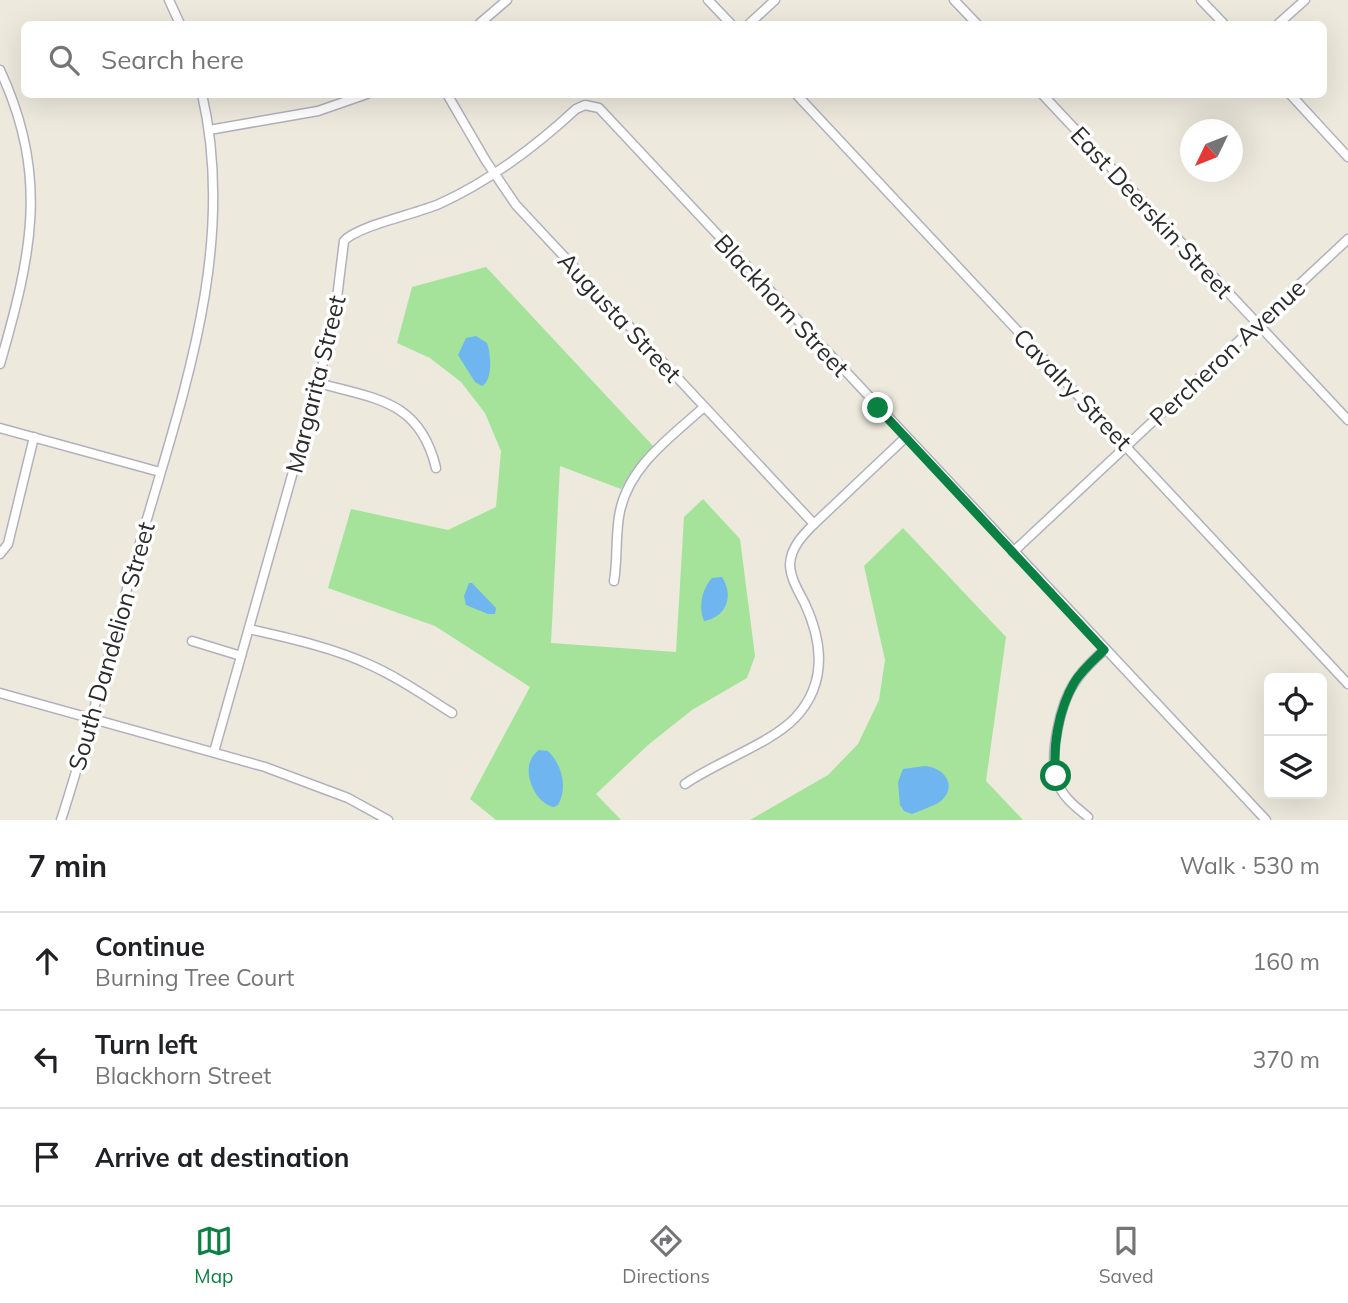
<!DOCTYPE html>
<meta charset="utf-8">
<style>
body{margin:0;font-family:Mulish,sans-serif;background:#f2f2f2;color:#202124}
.controls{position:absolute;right:21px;bottom:21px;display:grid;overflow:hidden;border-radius:10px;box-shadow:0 7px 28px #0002}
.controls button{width:63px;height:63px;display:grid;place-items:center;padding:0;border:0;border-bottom:2px solid #e0e0e0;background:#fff;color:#202124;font:35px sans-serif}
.compass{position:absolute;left:1180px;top:119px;width:63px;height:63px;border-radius:50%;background:#fff;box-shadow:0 7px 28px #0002;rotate:227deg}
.stop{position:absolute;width:21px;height:21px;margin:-16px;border:5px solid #0b8043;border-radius:50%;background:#fff}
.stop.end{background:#0b8043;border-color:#fff;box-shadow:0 2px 7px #0008}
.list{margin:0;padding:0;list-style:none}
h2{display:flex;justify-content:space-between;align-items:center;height:91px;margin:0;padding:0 28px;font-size:30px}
h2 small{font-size:23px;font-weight:400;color:#757577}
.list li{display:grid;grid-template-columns:46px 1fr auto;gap:21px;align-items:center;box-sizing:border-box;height:98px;padding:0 28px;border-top:2px solid #e0e0e0}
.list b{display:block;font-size:26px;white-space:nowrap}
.list p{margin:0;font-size:23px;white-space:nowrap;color:#757577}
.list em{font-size:23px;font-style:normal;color:#757577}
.icon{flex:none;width:38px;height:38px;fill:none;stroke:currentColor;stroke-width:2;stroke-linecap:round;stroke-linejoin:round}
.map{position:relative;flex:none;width:1348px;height:820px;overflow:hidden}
.search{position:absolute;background:#fff;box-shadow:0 7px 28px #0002;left:21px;right:21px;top:21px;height:77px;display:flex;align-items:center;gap:18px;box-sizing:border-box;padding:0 24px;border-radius:10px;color:#757577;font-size:26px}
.sheet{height:385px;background:#fff}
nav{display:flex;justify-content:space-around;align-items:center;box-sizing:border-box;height:98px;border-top:2px solid #e0e0e0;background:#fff;font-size:19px;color:#757577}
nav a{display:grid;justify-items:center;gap:4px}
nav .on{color:#0b8043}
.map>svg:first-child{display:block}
.green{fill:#a4e399}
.water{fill:#6fb5ef}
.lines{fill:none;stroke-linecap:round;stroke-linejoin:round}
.minor-casing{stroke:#b1b1be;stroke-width:11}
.minor{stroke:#fff;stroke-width:8}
.route{stroke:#0b8043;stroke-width:9}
.labels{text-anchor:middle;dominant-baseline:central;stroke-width:7;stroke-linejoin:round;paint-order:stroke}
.street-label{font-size:24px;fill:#2b2b2b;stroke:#fff}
</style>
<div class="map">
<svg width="1348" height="820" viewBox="0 0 1348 820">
<rect width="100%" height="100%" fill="#ede9dd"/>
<g class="green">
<polygon points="486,267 654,447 634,469 621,489 560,466 551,643 676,652 684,517 703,499 740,539 755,656 747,678 692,710 648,745 596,794 621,820 496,820 470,799 530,687 435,626 328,588 351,509 448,530 496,507 501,451 485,413 461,382 430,358 397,343 412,287"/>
<polygon points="903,528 1006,637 986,781 1023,820 750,820 828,775 858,744 879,700 885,660 864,566"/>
</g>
<g class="water">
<path d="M476 336 487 343C491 354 493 380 482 386L475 382 458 355 466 338Z"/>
<path d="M722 577C734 595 727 617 704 621 698 607 702 589 712 578Z"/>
<polygon points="469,583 472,583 496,608 495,614 488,614 466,605 464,596"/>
<path d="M539 750 548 751C562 765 568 787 558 805L554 807C534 804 517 765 539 750Z"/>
<path d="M925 766C943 767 958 785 942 800 937 805 919 811 912 814L904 811 900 805 898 782 903 769Z"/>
</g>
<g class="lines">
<g class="minor-casing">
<g id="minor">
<polyline points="169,0 180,24"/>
<polyline points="708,0 731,24"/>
<polyline points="954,0 977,24"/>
<polyline points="1201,0 1224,24"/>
<polyline points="479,24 507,0"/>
<polyline points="749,24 775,0"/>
<polyline points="1278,24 1305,0"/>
<path d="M0 70C50 177 31 256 0 364"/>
<polyline points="447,94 486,161 516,205 814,524"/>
<polyline points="796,94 1348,684"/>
<polyline points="1042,94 1348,420"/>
<polyline points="1290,94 1348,157"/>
<polyline points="209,130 318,111 367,94"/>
<path d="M318 383C377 399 420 401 436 468"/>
<polyline points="0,428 160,472"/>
<polyline points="1013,552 1348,239"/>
<polyline points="0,554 8,544 34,437"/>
<path d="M614 581C618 558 615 534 620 511 630 465 671 437 704 407"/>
<path d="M249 629C288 638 331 647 368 664 398 677 425 696 452 713"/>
<polyline points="192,641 241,656"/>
<polyline points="0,693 265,767 348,798 388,820"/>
<path d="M214 752 318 383 335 314 344 241C357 226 416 214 439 204 490 181 535 147 576 109L585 105 599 108 1266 820"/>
<path d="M685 784C716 762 770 744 795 718 827 684 823 643 805 604 799 592 790 578 790 564 791 547 803 535 814 524L906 437"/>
<path d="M1088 817C1077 808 1065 799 1059 786 1047 760 1060 704 1075 682 1083 669 1094 660 1104 650"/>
<path d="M61 820C90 731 112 640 138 550 180 402 238 250 202 94"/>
</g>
</g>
<use href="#minor" class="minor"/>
</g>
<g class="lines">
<path class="route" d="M878 408 1104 650C1094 660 1082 670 1074 683 1059 709 1052 747 1056 776"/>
</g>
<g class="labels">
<g class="street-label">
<text transform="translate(1152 212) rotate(47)">East Deerskin Street</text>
<text transform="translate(782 305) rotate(47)">Blackhorn Street</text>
<text transform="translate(620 317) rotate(47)">Augusta Street</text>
<text transform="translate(1227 352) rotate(-43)">Percheron Avenue</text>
<text transform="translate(315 384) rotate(-76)">Margarita Street</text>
<text transform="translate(1073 389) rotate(46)">Cavalry Street</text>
<text transform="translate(111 646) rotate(-74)">South Dandelion Street</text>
</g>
</g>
</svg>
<div class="controls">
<button><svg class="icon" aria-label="locate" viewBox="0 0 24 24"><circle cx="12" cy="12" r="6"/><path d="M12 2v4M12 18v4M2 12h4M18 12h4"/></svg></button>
<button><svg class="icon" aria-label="layers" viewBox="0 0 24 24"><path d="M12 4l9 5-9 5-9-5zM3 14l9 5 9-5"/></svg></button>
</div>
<svg class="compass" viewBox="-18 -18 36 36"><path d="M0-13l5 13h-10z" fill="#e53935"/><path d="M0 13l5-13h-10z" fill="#757577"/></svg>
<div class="stop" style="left:1056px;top:776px"></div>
<div class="stop end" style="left:878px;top:408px"></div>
<div class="search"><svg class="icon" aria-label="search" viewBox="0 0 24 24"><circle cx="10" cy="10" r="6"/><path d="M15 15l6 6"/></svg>Search here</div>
</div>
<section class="sheet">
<h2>7 min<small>Walk · 530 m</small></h2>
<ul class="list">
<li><svg class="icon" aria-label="ahead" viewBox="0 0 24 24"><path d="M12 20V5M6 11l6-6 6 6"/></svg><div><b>Continue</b><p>Burning Tree Court</p></div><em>160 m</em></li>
<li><svg class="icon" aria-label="left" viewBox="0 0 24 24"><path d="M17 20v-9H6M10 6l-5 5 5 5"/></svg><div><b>Turn left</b><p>Blackhorn Street</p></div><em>370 m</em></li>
<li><svg class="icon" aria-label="arrive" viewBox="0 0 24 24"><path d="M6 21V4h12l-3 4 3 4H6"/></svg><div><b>Arrive at destination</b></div></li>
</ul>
</section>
<nav>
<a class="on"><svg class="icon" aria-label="map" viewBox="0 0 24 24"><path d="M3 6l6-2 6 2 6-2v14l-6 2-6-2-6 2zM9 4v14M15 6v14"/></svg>Map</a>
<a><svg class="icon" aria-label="directions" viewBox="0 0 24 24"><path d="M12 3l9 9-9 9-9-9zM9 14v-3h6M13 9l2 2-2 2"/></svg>Directions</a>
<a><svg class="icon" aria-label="saved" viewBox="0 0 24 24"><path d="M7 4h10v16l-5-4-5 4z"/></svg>Saved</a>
</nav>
